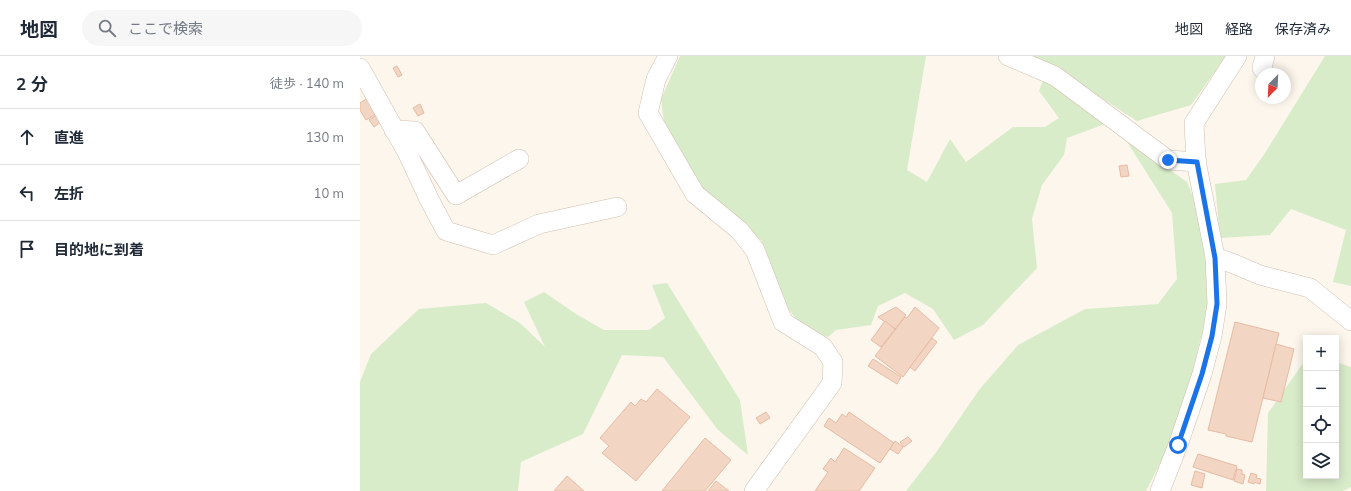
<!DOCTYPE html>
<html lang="ja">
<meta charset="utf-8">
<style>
body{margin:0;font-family:Mulish,"Noto Sans JP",sans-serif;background:#f6f6f7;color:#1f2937}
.controls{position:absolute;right:12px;bottom:12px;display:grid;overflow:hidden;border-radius:0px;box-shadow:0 2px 10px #0003}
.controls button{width:36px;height:36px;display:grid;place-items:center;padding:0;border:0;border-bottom:1px solid #e0e1e3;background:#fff;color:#1f2937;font:20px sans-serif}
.compass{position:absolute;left:895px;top:12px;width:36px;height:36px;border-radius:50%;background:#fff;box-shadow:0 2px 10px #0003;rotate:204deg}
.stop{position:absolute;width:12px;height:12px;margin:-9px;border:3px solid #1a73e8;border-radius:50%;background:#fff}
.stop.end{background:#1a73e8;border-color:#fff;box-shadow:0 1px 4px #0008}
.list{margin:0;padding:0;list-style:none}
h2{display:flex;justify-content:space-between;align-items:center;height:52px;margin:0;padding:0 16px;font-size:17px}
h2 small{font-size:13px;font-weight:400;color:#747a83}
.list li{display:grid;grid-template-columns:26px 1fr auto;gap:12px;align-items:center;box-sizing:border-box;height:56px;padding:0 16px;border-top:1px solid #e0e1e3}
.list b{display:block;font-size:15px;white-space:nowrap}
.list em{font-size:13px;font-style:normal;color:#747a83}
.icon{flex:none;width:22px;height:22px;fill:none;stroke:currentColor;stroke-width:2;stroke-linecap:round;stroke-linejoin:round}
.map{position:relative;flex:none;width:991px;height:435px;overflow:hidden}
header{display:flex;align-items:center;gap:24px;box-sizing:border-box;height:56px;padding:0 20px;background:#fff;border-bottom:1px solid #e0e1e3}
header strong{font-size:19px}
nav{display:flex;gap:22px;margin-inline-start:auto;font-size:14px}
.search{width:280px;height:36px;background:#f6f6f7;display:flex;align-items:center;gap:10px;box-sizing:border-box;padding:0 14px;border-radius:22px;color:#747a83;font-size:15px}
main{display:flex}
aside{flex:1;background:#fff}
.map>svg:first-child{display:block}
.green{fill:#d8ecc9}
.building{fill:#f3d5c3;stroke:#e6bba3}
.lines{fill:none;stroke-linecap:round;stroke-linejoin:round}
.minor-casing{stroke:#d1beb0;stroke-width:20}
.minor{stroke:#fff;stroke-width:19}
.route{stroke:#1a73e8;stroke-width:5}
</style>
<header>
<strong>地図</strong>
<div class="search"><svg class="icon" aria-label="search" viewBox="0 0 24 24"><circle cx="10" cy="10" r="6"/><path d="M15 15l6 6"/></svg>ここで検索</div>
<nav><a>地図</a><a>経路</a><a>保存済み</a></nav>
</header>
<main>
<aside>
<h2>2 分<small>徒歩 · 140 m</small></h2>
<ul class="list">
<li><svg class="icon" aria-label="ahead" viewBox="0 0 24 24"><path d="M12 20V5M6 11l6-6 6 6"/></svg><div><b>直進</b></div><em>130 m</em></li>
<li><svg class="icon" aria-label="left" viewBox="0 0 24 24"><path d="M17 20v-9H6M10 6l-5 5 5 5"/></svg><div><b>左折</b></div><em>10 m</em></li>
<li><svg class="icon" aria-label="arrive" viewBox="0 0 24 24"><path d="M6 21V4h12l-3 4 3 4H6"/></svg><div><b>目的地に到着</b></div></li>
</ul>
</aside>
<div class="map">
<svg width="991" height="435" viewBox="0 0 991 435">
<rect width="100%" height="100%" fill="#fdf6ec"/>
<g class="green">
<polygon points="320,0 566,0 547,114 567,126 590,83 606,106 653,71 685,71 699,62 679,35 683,24 719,48 745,68 707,82 704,99 682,129 672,163 677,212 623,269 594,284 573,253 545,237 518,250 511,269 476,274 468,281 445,274 422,245 401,184 367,163 337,130 305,75 301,43"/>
<polygon points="670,0 866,0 831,49 777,65 684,5"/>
<polygon points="965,0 991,0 991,230 973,226 986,174 931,153 910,179 860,182 855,128 886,124 905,97"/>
<polygon points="764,81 827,126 838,152 845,189 850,250 838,292 827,352 809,390 786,435 546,435 577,395 619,334 658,289 725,253 798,248 817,223 812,157"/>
<polygon points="307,227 380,344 388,399 358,374 303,301 262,299 223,378 161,406 158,435 0,435 0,326 11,298 59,253 126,247 160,267 185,291 164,246 184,236 216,258 244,274 289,274 305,262 292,229"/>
<polygon points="946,303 946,420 976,420 976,306 991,311 991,431 983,435 906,435 908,357"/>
</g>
<g class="building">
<polygon points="37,10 42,19 38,21 33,12"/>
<polygon points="9,41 18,57 6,64 0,54 0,47"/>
<polygon points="60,48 64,57 58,60 53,52"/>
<polygon points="18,58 22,65 14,71 9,64"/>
<polygon points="767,109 769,120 761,121 759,110"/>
<polygon points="536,251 546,259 535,273 518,261"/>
<polygon points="555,251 579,272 543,321 515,300 545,261 547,262"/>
<polygon points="525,265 535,273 521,291 511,284"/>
<polygon points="875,266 919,277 892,386 866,380 866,378 848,374"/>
<polygon points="572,282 577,286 555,315 550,311"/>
<polygon points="916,288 934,293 921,346 903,342"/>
<polygon points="513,303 541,321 537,328 508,310"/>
<polygon points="297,333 330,361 276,425 242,397 249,390 240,382 271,346 275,350 281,343 286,346"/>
<polygon points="406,356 410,362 400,368 396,362"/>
<polygon points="489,356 534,387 520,407 464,370 469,362 476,367 482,358 486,361"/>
<polygon points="548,381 552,385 544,391 540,386"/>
<polygon points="345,382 371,404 345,435 302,435"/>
<polygon points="535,385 543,391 538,398 530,393"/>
<polygon points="484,392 515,412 499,435 455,435 468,416 463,413 471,402 475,406"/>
<polygon points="838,398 877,410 873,424 833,411"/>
<polygon points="877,413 882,414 882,418 885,419 883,428 874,425"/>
<polygon points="835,415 845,418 842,432 831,429"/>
<polygon points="891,417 897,419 896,422 901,423 900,428 894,426 894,428 888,426"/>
<polygon points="207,420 224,435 194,435"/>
<polygon points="356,425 369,435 348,435"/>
</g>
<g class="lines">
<g class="minor-casing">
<g id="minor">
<polyline points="308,0 296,23 288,57 335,138 379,174 395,194 423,266 463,291 473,306 472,327 394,435"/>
<polyline points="648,0 695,20 808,104 837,106"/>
<polyline points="0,12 47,96 69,143 86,175 133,189 179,168 257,151"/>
<polyline points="902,12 905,0"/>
<polyline points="34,74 55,75 96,139 159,103"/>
<polyline points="855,201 874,208 900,219 950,232 991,265"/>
<polyline points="800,435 818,389 842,318 852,280 857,248 855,201 836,105 834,67 877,0"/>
</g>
</g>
<use href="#minor" class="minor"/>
</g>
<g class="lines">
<polyline class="route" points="808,104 837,106 855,202 857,248 852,280 842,318 818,389"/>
</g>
</svg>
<div class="controls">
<button>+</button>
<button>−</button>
<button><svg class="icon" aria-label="locate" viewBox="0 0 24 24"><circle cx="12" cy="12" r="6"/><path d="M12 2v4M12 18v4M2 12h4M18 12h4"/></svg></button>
<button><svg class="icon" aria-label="layers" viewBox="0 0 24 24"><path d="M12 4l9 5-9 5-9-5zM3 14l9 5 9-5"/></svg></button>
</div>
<svg class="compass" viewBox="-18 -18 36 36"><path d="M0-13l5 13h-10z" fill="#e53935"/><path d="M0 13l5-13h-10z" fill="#747a83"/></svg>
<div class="stop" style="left:818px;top:389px"></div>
<div class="stop end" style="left:808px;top:104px"></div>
</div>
</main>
